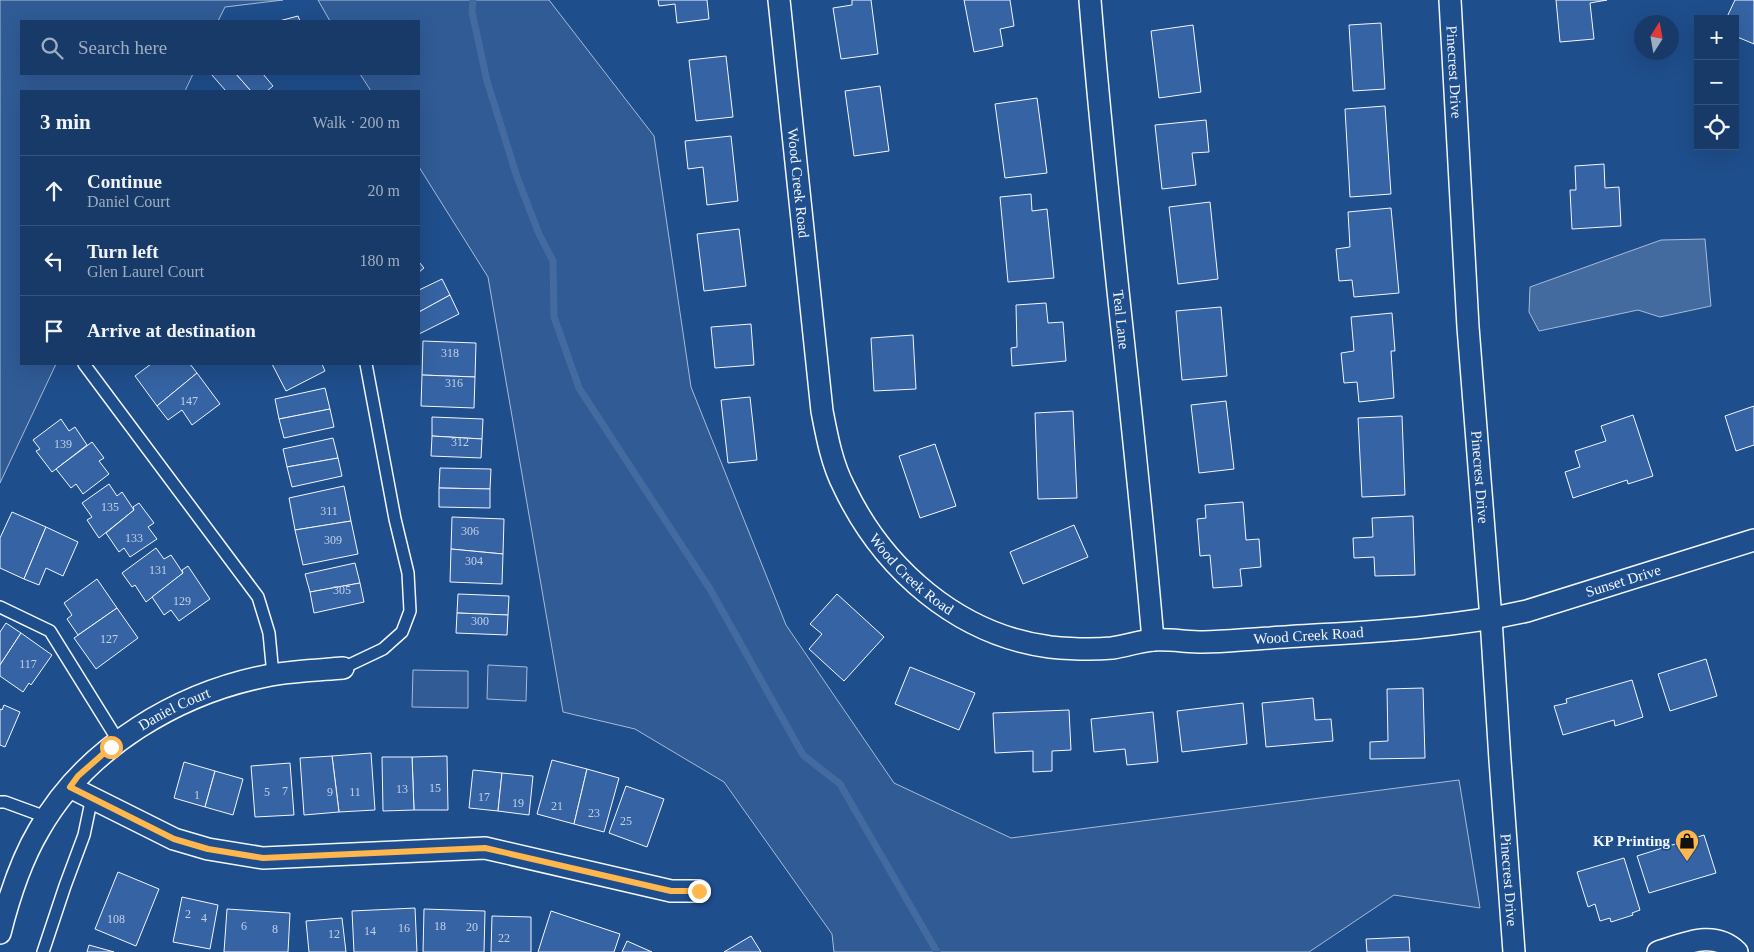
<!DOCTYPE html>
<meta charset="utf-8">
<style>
body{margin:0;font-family:"Times New Roman",serif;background:#20416f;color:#f1f3f6}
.controls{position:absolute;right:15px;top:15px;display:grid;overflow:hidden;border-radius:0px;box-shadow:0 5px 20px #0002}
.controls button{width:45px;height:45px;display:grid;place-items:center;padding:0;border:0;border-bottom:1px solid #36547d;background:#173a69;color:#f1f3f6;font:25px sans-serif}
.compass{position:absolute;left:1634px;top:15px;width:45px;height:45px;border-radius:50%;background:#173a69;box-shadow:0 5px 20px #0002;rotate:11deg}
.stop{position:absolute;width:15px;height:15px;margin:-11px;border:4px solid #ffb74d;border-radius:50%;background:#fff}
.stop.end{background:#ffb74d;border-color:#fff;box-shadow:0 1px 5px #0008}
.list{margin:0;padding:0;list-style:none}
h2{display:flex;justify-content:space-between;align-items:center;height:65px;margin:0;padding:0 20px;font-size:21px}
h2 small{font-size:16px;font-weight:400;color:#9eadc0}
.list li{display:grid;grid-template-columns:32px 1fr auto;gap:15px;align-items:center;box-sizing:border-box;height:70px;padding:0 20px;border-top:1px solid #36547d}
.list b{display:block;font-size:19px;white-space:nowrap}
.list p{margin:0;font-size:16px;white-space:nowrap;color:#9eadc0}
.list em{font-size:16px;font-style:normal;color:#9eadc0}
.icon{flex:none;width:28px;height:28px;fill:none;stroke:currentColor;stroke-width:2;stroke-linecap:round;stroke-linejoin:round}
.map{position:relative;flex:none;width:1754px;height:952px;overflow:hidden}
.search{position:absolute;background:#173a69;box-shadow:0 5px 20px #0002;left:20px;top:20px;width:400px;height:55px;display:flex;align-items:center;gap:12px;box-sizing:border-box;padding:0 18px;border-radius:0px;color:#9eadc0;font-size:19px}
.panel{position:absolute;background:#173a69;box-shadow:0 5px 20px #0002;left:20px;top:90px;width:400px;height:275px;border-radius:0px}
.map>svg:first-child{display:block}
.built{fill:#305b95;stroke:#a8bbd7}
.water{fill:#446ba0;stroke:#a8bbd7}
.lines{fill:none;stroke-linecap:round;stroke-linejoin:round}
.stream{stroke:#446ba0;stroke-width:7}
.building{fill:#3563a3;stroke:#f2f6ff}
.service-casing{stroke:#f2f6ff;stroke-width:14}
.minor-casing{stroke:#f2f6ff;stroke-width:24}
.service{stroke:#1f4e8c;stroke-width:11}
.minor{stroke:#1f4e8c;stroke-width:21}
.route{stroke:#ffb74d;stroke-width:6}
.labels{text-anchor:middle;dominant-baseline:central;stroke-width:4;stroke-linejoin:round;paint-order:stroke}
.number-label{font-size:12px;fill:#c3d1e8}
.street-label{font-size:15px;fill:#f2f6ff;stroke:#1f4e8c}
.poi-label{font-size:15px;font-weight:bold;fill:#f2f6ff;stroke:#1f4e8c;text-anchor:end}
</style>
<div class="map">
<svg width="1754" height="952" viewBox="0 0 1754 952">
<rect width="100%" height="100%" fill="#1f4e8c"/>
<g class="built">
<polygon points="0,0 283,0 225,7 218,21 21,21 21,74 193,74 185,91 21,91 21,364 56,364 0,483"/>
<polygon points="318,0 549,0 654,136 691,387 786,625 894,783 1011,838 1459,780 1480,908 1394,895 1309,952 834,952 832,934 724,782 635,729 563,712 488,277 419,167 419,91 371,91 360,74 419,74 419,21 330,21"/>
<polygon points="488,665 527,667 526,701 487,699"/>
<polygon points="413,670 468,671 468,708 412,707"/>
</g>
<polygon class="water" points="1705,239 1711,306 1660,317 1638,310 1539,331 1529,312 1530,287 1661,240"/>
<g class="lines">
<polyline class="stream" points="473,0 472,12 487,81 517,177 539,234 553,261 554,317 579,388 710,589 803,755 840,784 937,952"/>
</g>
<g class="building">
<polygon points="658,0 707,0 709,19 677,23 675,4 659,6"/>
<polygon points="852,0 871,0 878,54 841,59 833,8 852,5"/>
<polygon points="964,0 1010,0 1014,26 1000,29 1003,46 974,52"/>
<polygon points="1556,0 1607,0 1590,3 1594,39 1560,42"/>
<polygon points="1735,0 1754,0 1754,44 1735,36 1738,30 1735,29 1735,19 1726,19"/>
<polygon points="298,16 300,21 279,21"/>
<polygon points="1381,23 1385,89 1353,91 1349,25"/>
<polygon points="1193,25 1201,92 1159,98 1151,31"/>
<polygon points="726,56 733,117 696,121 689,60"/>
<polygon points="211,74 236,74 251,91 226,91"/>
<polygon points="236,74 263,74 273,86 267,91 251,91"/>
<polygon points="880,86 889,151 854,156 845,91"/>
<polygon points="1037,98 1047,173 1005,178 995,104"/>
<polygon points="1385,106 1391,194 1350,197 1345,109"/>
<polygon points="1206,120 1209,152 1192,153 1196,185 1162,189 1155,125"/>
<polygon points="731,136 738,201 707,205 703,167 688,169 685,141"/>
<polygon points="1604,164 1605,188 1619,187 1621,226 1572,229 1570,190 1576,190 1575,166"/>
<polygon points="1031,194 1032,211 1047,209 1054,278 1008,282 1000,197"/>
<polygon points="1210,202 1218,279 1178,284 1169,207"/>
<polygon points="1391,208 1399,293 1354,297 1352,280 1339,281 1336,249 1350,247 1348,212"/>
<polygon points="739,229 746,286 704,291 697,234"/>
<polygon points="419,262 424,268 419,272"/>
<polygon points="442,279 450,295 419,312 419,290"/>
<polygon points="450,295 459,314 419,334 419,312"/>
<polygon points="1046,303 1048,323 1063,322 1066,361 1012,366 1011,348 1017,347 1016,305"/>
<polygon points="1221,307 1227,376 1182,380 1176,311"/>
<polygon points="1392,313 1395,351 1391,351 1394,398 1359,402 1357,382 1344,383 1341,353 1354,351 1351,317"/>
<polygon points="751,324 754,365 715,368 711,327"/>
<polygon points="913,335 916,389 874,391 871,338"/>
<polygon points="423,341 476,343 475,377 422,375"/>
<polygon points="151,364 190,364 197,373 157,406 135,376"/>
<polygon points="272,364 322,364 325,371 286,391"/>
<polygon points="197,373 220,404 192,425 182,410 168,420 157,406"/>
<polygon points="422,375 475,377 474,408 421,406"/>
<polygon points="325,388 330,409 279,419 275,399"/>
<polygon points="750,397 757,460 728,463 721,400"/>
<polygon points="1226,401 1234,469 1199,473 1191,405"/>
<polygon points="1754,406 1754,445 1736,451 1725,416"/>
<polygon points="330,409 334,427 284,438 279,419"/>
<polygon points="1073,411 1077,498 1038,499 1035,413"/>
<polygon points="1633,415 1653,476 1628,484 1627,480 1573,498 1565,472 1580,467 1575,451 1606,441 1601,426"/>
<polygon points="1402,416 1405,495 1362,497 1358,418"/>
<polygon points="432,417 483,419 482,439 432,436"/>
<polygon points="61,419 69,431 75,427 87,445 52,472 36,451 40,449 33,440"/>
<polygon points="432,436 482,439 481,458 431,456"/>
<polygon points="333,438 338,458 287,467 283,449"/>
<polygon points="92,442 104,458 99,461 109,474 83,494 76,484 71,488 56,469"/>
<polygon points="935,444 956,506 920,518 899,456"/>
<polygon points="338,458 342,476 292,487 287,467"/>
<polygon points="440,468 491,469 490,489 439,488"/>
<polygon points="109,484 117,496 122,492 134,510 99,538 87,520 92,517 82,503"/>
<polygon points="344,486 351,521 295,530 289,498"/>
<polygon points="439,488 490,489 490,508 439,507"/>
<polygon points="1243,502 1246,540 1259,539 1261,567 1240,569 1242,586 1213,588 1210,555 1200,556 1197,519 1206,518 1205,505"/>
<polygon points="139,503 154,523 148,527 157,539 130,557 124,548 119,552 106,533 134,510 133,507"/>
<polygon points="12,512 46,527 24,579 0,568 0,538"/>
<polygon points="1413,516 1415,575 1375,576 1374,557 1354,558 1353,538 1373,537 1372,518"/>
<polygon points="452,517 504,519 503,554 451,549"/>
<polygon points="351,521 358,554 303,565 295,530"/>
<polygon points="1074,525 1088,557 1023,584 1010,552"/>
<polygon points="46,527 78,542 63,576 46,568 39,585 24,579"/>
<polygon points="156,548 164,559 171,555 183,573 146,602 135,585 132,587 122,573"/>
<polygon points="451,549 503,554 502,584 450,582"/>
<polygon points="355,563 360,583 310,592 305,574"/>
<polygon points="188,566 210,599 179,621 171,610 164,615 152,597 183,573 182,570"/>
<polygon points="97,579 117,608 78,635 67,619 72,615 64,603"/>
<polygon points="360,583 364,602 314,613 310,592"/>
<polygon points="458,594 509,596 508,615 457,613"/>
<polygon points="837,594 884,637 844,681 809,649 822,634 810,624"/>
<polygon points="117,608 138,638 96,669 74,638"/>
<polygon points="457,613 508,615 507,635 456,633"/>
<polygon points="6,623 21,633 0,665 0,632"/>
<polygon points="21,633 52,655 31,685 29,683 23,692 0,676 0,665"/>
<polygon points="1706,659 1717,696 1670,711 1658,674"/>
<polygon points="910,667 975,693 959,730 895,704"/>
<polygon points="1632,680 1643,717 1615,726 1614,720 1563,735 1554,706 1567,703 1566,699"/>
<polygon points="1423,688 1425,758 1370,759 1370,742 1388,741 1387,689"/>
<polygon points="1313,698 1315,720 1331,719 1333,741 1266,747 1262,703"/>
<polygon points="1243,703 1247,744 1182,752 1177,711"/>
<polygon points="4,705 20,712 5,747 0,745 0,709 2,710"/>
<polygon points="1069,710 1071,750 1052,751 1052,771 1033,772 1033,751 995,753 993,713"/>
<polygon points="1153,712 1158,762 1127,765 1125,749 1094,752 1091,719"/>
<polygon points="371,753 375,810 339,812 332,756"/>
<polygon points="332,756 339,812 304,815 300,758"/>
<polygon points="447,756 448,810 414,810 412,757"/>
<polygon points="382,757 412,757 414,810 383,811"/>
<polygon points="552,760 587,769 574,824 537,814"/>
<polygon points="184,762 215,771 205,807 174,798"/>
<polygon points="290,763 294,815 255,817 251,766"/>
<polygon points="587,769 619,778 604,832 574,824"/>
<polygon points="473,770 502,773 498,811 469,808"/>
<polygon points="215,771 243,779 233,815 205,807"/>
<polygon points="502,773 533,776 529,815 498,811"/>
<polygon points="626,786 664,799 647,847 609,833"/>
<polygon points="1704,835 1716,873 1649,893 1637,856"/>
<polygon points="1624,858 1640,910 1632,913 1633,915 1611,922 1610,918 1600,921 1595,904 1588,907 1577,872"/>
<polygon points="118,872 159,889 136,946 95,929"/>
<polygon points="182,897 218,905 210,949 173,942"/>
<polygon points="415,908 417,952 354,952 352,911"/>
<polygon points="227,909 290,913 288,952 224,952"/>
<polygon points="424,909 485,911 484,952 423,952"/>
<polygon points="551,911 620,934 614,952 538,952"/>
<polygon points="492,916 531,917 531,952 491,952"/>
<polygon points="342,918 346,952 309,952 306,921"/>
<polygon points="751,936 761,952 724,952"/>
<polygon points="1409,937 1410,952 1367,952 1366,939"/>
<polygon points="627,941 652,952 622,952"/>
<polygon points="89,945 114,952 87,952"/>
</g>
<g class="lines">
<g class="service-casing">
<g id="service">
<polyline points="84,364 258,597 269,633 273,675"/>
<polyline points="0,607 50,631 119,742"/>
<polyline points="343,668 383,649 402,632 410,611 408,573 395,519 366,364"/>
<polyline points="0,802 5,802 46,817"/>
<polyline points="43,952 65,886 84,835 92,797"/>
</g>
</g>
<g class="minor-casing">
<g id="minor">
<path id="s1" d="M779 0 822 411C827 437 832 464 844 487 883 569 958 635 1050 647 1070 649 1092 650 1112 648 1126 646 1140 641 1153 640 1170 639 1187 642 1203 642 1225 642 1248 639 1270 638 1356 632 1443 630 1527 611L1754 540"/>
<path id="s2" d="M1090 0C1107 214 1135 426 1153 640"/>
<path id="s3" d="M1450 0 1468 327 1491 619 1500 760 1514 952"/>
<polyline points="70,787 174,839 208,849 263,858 485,848 671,891 699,891"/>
<path id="s4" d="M0 933C9 897 20 862 39 830 86 747 179 692 271 675 295 671 319 670 343 668"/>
<path d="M1658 952C1684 944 1714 929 1737 952"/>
</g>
</g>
<use href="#service" class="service"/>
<use href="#minor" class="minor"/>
</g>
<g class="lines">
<polyline class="route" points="111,747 78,776 70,787 174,839 208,849 263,858 485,848 671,891 699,891"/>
</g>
<defs>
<g id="shop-pin" transform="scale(1.25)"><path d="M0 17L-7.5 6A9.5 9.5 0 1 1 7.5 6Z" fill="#ffb74d" stroke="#1f4e8c"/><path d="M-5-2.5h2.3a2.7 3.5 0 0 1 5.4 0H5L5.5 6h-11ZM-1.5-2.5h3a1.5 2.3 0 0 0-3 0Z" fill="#111"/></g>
</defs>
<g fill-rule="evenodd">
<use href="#shop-pin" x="1687" y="841"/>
</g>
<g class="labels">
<g class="number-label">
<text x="450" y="353">318</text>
<text x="454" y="383">316</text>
<text x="189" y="401">147</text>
<text x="460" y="442">312</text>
<text x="63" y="444">139</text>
<text x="110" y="507">135</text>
<text x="329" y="511">311</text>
<text x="470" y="531">306</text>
<text x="134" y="538">133</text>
<text x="333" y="540">309</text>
<text x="474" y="561">304</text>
<text x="158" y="570">131</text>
<text x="342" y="590">305</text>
<text x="182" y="601">129</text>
<text x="480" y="621">300</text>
<text x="109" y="639">127</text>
<text x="28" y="664">117</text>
<text x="435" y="788">15</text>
<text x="402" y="789">13</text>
<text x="285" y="791">7</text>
<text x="267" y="792">5</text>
<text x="330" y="792">9</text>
<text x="355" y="792">11</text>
<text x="197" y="795">1</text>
<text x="484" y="797">17</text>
<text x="518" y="803">19</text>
<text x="557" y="806">21</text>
<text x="594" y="813">23</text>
<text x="626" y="821">25</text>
<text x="188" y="914">2</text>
<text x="204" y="918">4</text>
<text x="116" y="919">108</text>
<text x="244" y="926">6</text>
<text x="440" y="926">18</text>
<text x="472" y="927">20</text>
<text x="404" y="928">16</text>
<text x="275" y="929">8</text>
<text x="370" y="931">14</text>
<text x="334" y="934">12</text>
<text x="504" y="938">22</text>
</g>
<g class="street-label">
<text stroke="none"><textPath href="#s3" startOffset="72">Pinecrest Drive</textPath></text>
<text stroke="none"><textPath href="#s1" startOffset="184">Wood Creek Road</textPath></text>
<text stroke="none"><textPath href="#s2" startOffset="321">Teal Lane</textPath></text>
<text stroke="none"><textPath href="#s3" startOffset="478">Pinecrest Drive</textPath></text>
<text stroke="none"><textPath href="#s1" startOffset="604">Wood Creek Road</textPath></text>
<text stroke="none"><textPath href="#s1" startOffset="1345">Sunset Drive</textPath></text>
<text stroke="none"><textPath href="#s1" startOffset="1024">Wood Creek Road</textPath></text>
<text stroke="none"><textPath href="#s4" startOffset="295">Daniel Court</textPath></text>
<text stroke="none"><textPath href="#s3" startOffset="882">Pinecrest Drive</textPath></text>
</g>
<g class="poi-label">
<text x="1670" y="841">KP Printing</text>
</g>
</g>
</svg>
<div class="controls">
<button>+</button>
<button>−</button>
<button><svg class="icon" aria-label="locate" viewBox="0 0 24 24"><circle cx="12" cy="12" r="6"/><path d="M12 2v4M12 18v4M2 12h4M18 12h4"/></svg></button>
</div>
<svg class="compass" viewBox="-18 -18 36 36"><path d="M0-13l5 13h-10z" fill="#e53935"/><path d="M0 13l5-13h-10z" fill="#9eadc0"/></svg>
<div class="stop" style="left:111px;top:747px"></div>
<div class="stop end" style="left:699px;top:891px"></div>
<div class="search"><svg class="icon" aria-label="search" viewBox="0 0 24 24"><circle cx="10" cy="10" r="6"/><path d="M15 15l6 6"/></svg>Search here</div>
<section class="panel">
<h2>3 min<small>Walk · 200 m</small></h2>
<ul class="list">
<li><svg class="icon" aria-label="ahead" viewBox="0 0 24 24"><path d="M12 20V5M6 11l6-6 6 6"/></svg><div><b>Continue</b><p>Daniel Court</p></div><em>20 m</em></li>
<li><svg class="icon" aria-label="left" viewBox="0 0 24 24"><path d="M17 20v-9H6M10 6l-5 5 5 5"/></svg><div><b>Turn left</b><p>Glen Laurel Court</p></div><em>180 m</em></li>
<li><svg class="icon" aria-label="arrive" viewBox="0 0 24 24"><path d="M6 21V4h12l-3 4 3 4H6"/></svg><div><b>Arrive at destination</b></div></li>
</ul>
</section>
</div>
